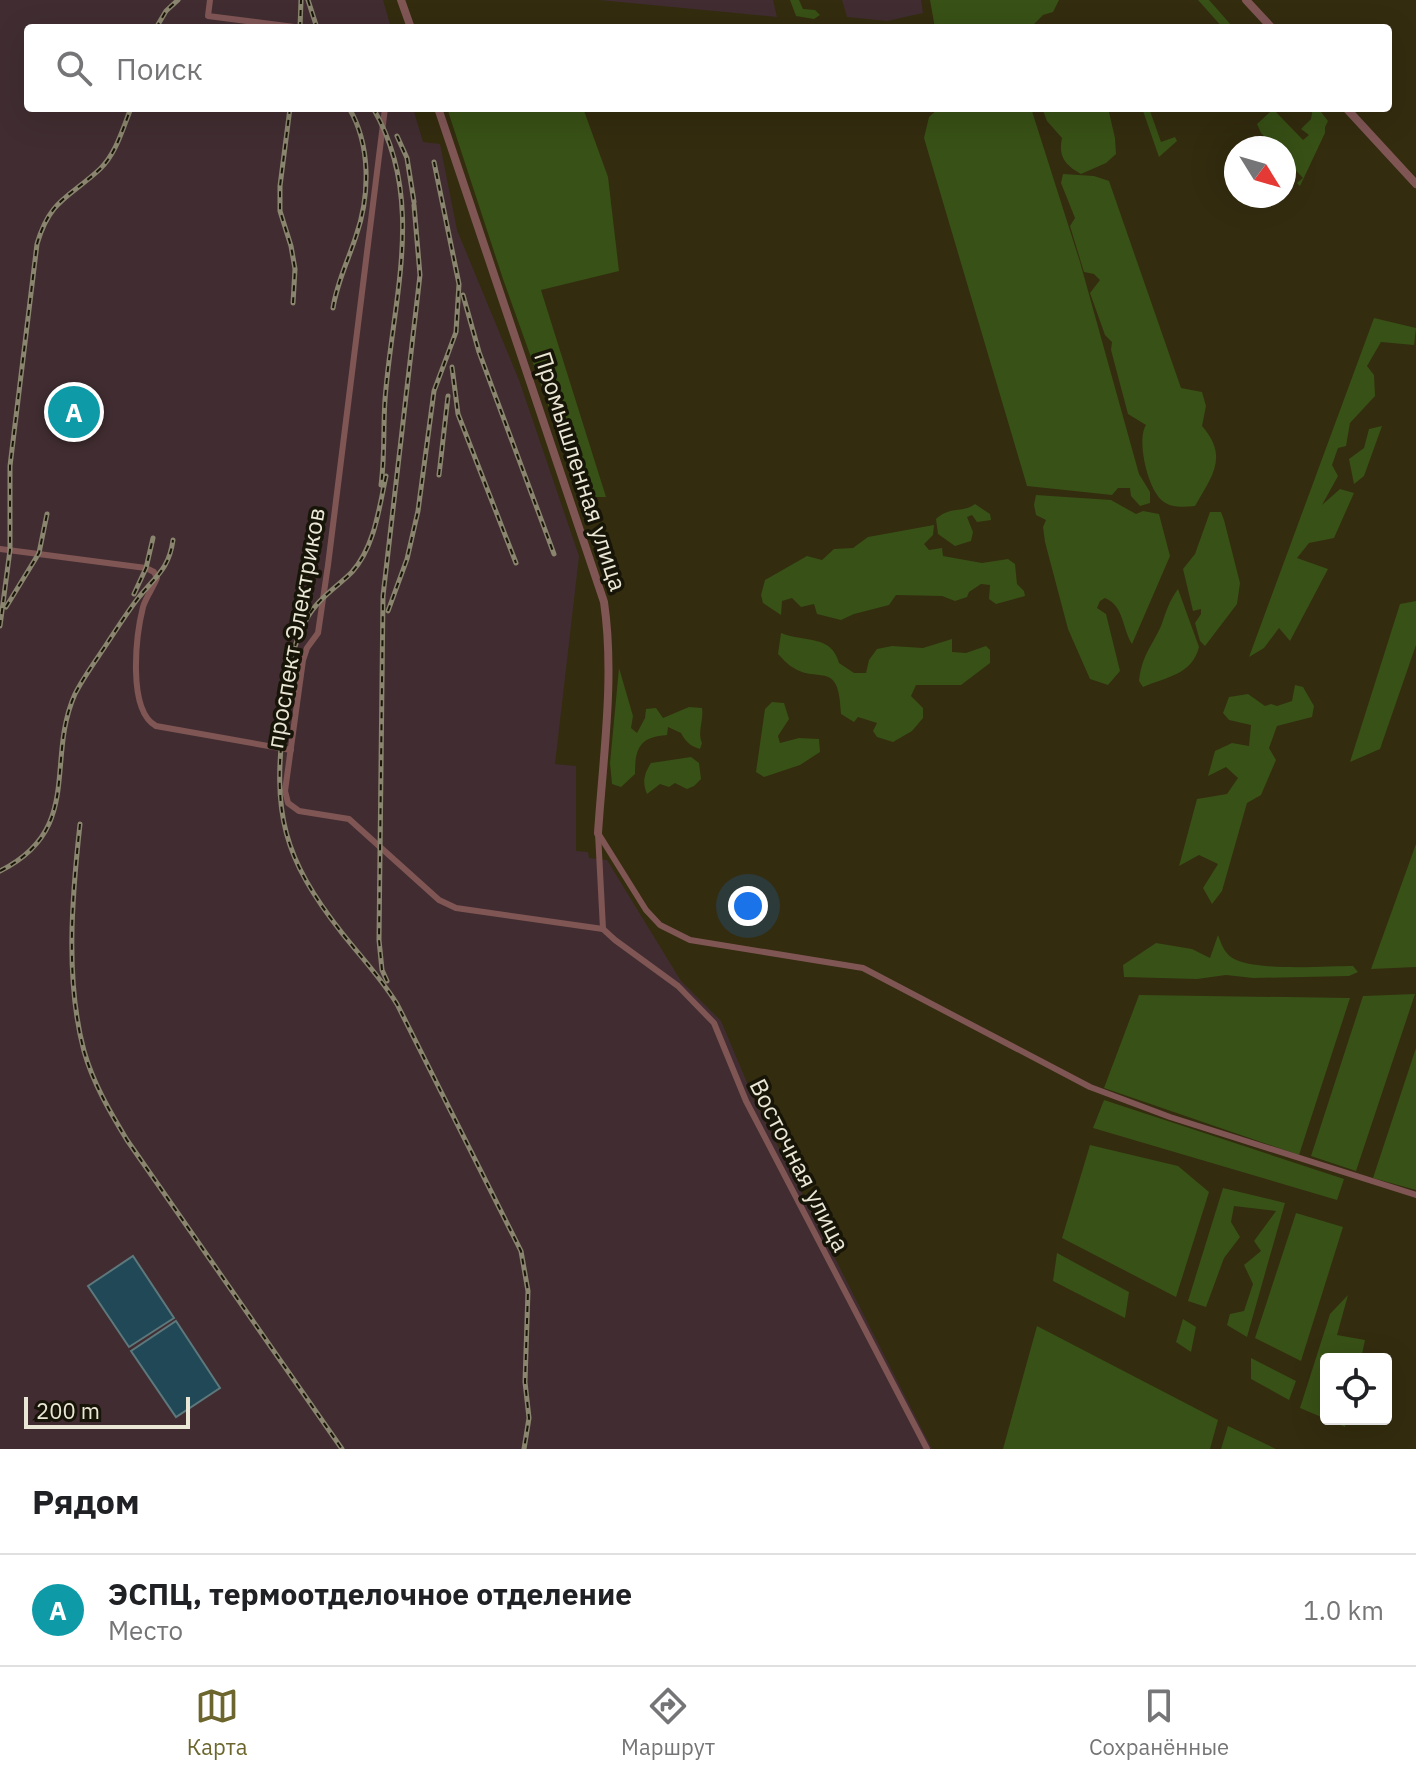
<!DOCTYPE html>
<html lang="ru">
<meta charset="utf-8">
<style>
body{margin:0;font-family:"IBM Plex Sans",sans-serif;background:#f2f2f2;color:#202124}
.controls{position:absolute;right:24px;bottom:24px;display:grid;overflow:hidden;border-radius:8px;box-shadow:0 8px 32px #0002}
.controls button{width:72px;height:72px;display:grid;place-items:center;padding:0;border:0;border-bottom:2px solid #e0e0e0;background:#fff;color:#202124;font:40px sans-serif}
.compass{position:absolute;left:1224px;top:136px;width:72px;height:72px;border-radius:50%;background:#fff;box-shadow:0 8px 32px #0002;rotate:127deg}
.scale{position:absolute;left:24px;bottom:20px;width:166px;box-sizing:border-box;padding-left:8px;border:4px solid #ebe7d6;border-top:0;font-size:22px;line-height:28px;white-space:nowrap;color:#ebe7d6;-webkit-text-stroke:6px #171408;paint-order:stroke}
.you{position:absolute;left:748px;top:906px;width:28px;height:28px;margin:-20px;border:6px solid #fff;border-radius:50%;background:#1a73e8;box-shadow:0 0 0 12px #1a73e833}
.badge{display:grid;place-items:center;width:52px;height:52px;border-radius:50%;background:#6c662e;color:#fff;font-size:26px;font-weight:700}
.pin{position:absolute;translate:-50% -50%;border:4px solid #fff;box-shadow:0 2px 8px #0006}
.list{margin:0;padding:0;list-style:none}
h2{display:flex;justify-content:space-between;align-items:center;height:104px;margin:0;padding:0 32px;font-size:34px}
h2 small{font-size:26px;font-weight:400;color:#757577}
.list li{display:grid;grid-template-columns:52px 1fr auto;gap:24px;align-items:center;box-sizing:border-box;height:112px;padding:0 32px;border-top:2px solid #e0e0e0}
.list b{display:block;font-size:30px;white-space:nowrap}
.list p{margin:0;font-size:26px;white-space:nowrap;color:#757577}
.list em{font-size:26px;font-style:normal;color:#757577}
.icon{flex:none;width:44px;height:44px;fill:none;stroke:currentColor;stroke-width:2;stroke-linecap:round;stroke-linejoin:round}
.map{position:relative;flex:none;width:1416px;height:1449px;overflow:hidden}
.search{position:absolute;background:#fff;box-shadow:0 8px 32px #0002;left:24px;right:24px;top:24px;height:88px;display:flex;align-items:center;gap:20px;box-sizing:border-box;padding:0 28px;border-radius:8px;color:#757577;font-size:30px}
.sheet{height:216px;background:#fff}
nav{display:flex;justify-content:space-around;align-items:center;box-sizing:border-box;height:112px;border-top:2px solid #e0e0e0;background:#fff;font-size:22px;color:#757577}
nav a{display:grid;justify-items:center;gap:4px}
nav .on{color:#6c662e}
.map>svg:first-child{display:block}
.industrial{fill:#412d31}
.green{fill:#385116}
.water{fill:#204856;stroke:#5d787c;stroke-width:2}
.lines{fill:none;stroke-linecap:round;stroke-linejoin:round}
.minor{stroke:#805655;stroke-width:6}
.tertiary{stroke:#805655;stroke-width:8}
.rail-casing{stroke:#8a856e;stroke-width:5}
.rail{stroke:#171408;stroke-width:2;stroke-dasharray:6;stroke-linecap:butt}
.labels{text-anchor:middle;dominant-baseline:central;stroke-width:7;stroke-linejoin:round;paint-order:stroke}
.street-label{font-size:24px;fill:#ebe7d6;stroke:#171408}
</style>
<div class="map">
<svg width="1416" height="1449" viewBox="0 0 1416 1449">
<rect width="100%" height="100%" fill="#332c0f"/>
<g class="industrial">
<polygon points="0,0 383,0 391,28 28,28 28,108 413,108 423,142 440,144 457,230 519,380 579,556 555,764 576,766 576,851 588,852 589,858 607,860 681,981 721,1021 754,1099 932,1449 0,1449"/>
<polygon points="600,0 773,0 777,17 599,0"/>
<polygon points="842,0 921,0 923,13 887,21 847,17"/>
</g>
<g class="green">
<polygon points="790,0 799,0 803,9 815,10 820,15 814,19 796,16"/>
<polygon points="930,0 1059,0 1053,12 1043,15 1030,28 935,28"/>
<polygon points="1198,0 1209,0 1232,26 1231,28 1223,28"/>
<polygon points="447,108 583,108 608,177 619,271 541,290 606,497 581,497 503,279"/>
<polygon points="939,108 1031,108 1080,262 1139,474 1150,492 1150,503 1140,506 1131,496 1130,488 1118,488 1112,495 1027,486 924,138 929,117"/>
<path d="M1042 108H1108L1115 138 1116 154 1106 163 1081 174C1065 165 1058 156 1062 138L1047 121Z"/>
<polygon points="1142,108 1149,108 1161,142 1175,137 1177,141 1159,157"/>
<polygon points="1313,108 1318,108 1328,121 1325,127 1325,133 1300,186 1297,183 1303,178 1284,158 1284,148 1275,148 1261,133 1257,124 1270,112 1275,111 1303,140 1309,135 1301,129 1311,119"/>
<path d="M1063 174 1094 176 1109 181 1181 388 1202 392 1206 406 1202 426C1229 457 1212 476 1195 506 1185 507 1172 508 1164 502 1148 492 1136 440 1146 425L1128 414 1111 350 1112 342 1105 335 1090 293 1100 280 1094 274 1084 272 1070 226 1075 218 1061 183Z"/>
<polygon points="1374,318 1416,328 1414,345 1381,342 1367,366 1374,375 1375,396 1350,423 1346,446 1338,448 1332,465 1338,476 1322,505 1340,489 1354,493 1334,538 1309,543 1297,558 1328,569 1290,641 1279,628 1264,648 1249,657"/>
<polygon points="1382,426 1364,476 1354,484 1349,459 1364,448 1369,429"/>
<path d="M1036 495 1111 500 1136 514 1143 511 1159 514 1170 556 1132 644C1122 628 1124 606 1105 598L1100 601 1097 608 1106 614 1120 671 1108 685 1090 679 1068 629 1045 542 1043 527 1046 520 1036 515 1034 505Z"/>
<path d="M975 504 990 514 991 520 977 522 972 515 967 517 973 532 971 541 955 546 938 534 936 519C952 505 961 514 975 504Z"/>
<polygon points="1210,512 1221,512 1224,520 1240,583 1237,604 1205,646 1200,641 1195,623 1201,614 1201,609 1193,611 1183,569 1195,554"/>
<polygon points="934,525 933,535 924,544 929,550 942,548 943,556 982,563 1008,559 1015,564 1017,584 1024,591 1025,596 996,604 989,599 990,585 981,584 969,592 967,597 955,601 942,596 896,595 889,605 854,614 841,620 817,614 814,604 801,607 792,598 782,601 781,615 763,603 761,595 765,580 807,556 822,560 834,549 853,548 868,537"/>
<path d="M1178 589 1199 647C1192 675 1166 677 1143 687L1139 681C1142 655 1151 648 1161 626 1166 612 1169 601 1178 589Z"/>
<polygon points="1416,601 1416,645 1380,749 1350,762 1400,604"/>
<path d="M781 633C806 643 831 634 839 663L854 673H866L869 660 877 649 892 646 923 648 952 639V652L966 653 986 646 990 650V663L961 685H916L911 696 923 708V718L912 731 893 742 877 737 873 731 877 723 858 717 854 722 841 714C839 658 820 685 792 667 787 664 782 658 778 654Z"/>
<path d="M619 668 633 716 631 728 637 733 645 718 646 709 656 708 663 718 689 707 702 708C704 720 697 732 702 743L700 749C690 746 686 742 681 733L668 727 667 735C639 737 635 749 635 774L621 787 612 784 610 763Z"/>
<polygon points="1295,685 1303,687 1314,706 1312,717 1277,726 1269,748 1276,760 1261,795 1247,803 1222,891 1212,904 1203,888 1218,864 1199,855 1179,866 1197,799 1227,794 1238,778 1226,767 1208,776 1215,751 1232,743 1249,746 1251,725 1229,720 1223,713 1229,697 1248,694 1265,706 1271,704 1277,706 1292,701"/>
<polygon points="772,702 784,703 789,719 778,736 780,743 799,738 819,739 820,752 800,765 764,777 756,772 765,709"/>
<path d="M691 757 699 763 701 779 694 786 687 789 675 783 669 787 660 784 647 794C642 782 644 774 651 763Z"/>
<polygon points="1416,844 1416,967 1371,969"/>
<path d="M1218 935C1221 943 1224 952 1231 957 1251 972 1325 966 1353 966L1358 972 1349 976 1253 978 1226 975 1197 979 1124 977 1123 965 1156 943 1192 949 1210 958Z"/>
<polygon points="1415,994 1356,1171 1311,1156 1363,996"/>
<polygon points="1139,995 1350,998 1299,1155 1104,1088"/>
<polygon points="1416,1048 1416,1190 1373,1178"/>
<polygon points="1104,1100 1344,1179 1337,1200 1093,1128"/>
<polygon points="1090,1145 1178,1166 1209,1192 1176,1297 1062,1238"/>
<polygon points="1223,1188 1285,1203 1247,1337 1227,1325 1230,1314 1244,1311 1253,1284 1244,1265 1261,1251 1254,1241 1276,1211 1234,1206 1231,1222 1240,1237 1224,1258 1206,1307 1188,1301"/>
<polygon points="1296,1213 1343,1227 1301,1361 1255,1338"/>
<polygon points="1057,1253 1129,1292 1125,1318 1053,1281"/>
<polygon points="1348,1295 1337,1335 1365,1340 1361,1359 1326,1359 1326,1419 1347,1419 1345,1427 1300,1408 1330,1314"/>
<polygon points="1183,1319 1196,1327 1191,1352 1176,1342"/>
<polygon points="1037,1326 1218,1420 1210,1449 1003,1449"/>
<polygon points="1251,1358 1296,1381 1289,1400 1251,1379"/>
<polygon points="1228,1426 1276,1449 1221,1449"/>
</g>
<g class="water">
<polygon points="133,1256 174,1318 129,1347 88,1286"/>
<polygon points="176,1321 220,1388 176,1417 131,1351"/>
</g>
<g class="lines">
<g class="minor">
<polyline points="210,0 208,16 302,28"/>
<polyline points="385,108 328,565 318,633 307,648 303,660 285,791 288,803 299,811 349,819 439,900 456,908 603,929"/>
<path d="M0 549 146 568 154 572 157 578C153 588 146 597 143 607 136 635 127 710 156 726L291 750"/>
<polyline points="598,833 646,910 660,925 690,940 863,968 1090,1087 1170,1117 1416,1195"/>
<polyline points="598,833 603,929"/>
<polyline points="603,929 615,940 678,986 714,1023 746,1101 927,1449"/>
</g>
<g class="tertiary">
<polyline points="401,0 411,28"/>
<polyline points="1246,0 1272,28"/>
<path d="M438 108 604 602C615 677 603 757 598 833"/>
<polyline points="1346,108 1416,184"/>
</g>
<g class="rail-casing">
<g id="rail">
<polyline points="308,0 317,28"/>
<polyline points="156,28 166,11 178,0"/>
<polyline points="300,28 301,0"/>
<polyline points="290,108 280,186 280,211 291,246 295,269 293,303"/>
<path d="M373 108C427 200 392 301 385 400 383 428 385 456 381 485"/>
<polyline points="397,136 407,158 414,202"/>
<polyline points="463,295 479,352 554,554"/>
<path d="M333 308C337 282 348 261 356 236 370 196 371 145 349 108"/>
<polyline points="452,367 458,414 516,563"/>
<polyline points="439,475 448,396"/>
<path d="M386 476C379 508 375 546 352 572 336 588 317 599 306 620 288 653 289 682 284 719 272 813 283 858 342 933 361 957 381 978 397 1004L521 1251 528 1291 525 1382 529 1418 524 1449"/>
<polyline points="134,594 146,568 153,538"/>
<polyline points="6,607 39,553 47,514"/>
<polyline points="388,611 407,559 418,511 434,391 456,332 459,284 434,162"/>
<path d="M0 626 10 550V466L37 244C50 199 70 197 100 169 116 154 123 128 131 108"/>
<path d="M80 824C72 897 65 980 84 1051 93 1083 110 1112 127 1140L342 1449"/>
<path d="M0 871C84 829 45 761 75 694 84 676 97 659 108 642 118 627 128 611 139 597 156 576 169 569 173 540"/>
<polyline points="387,981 382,970 379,940 383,596 420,275 414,205"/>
</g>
</g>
<use href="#rail" class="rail"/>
</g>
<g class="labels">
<g class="street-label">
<text transform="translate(581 471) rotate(72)">Промышленная улица</text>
<text transform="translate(295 628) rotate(-80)">проспект Электриков</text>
<text transform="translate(800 1165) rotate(63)">Восточная улица</text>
</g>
</g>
</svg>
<div class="controls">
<button><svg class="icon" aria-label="locate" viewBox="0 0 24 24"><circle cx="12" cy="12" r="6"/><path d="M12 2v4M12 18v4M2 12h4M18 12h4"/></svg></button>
</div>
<svg class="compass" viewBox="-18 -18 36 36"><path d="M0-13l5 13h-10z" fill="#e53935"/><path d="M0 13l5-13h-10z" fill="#757577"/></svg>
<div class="scale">200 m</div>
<div class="you"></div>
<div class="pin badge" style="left:74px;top:412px;background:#0f9aa8">A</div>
<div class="search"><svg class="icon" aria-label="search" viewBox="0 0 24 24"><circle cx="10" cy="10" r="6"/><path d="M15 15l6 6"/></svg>Поиск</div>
</div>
<section class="sheet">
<h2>Рядом<small></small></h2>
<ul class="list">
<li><span class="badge" style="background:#0f9aa8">A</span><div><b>ЭСПЦ, термоотделочное отделение</b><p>Место</p></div><em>1.0 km</em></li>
</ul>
</section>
<nav>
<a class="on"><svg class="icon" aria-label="map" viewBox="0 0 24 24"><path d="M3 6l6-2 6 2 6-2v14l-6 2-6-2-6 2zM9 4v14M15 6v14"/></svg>Карта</a>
<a><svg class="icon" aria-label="directions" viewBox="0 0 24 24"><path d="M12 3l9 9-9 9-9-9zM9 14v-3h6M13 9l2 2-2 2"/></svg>Маршрут</a>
<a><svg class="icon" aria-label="saved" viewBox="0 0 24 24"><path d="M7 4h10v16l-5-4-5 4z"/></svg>Сохранённые</a>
</nav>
